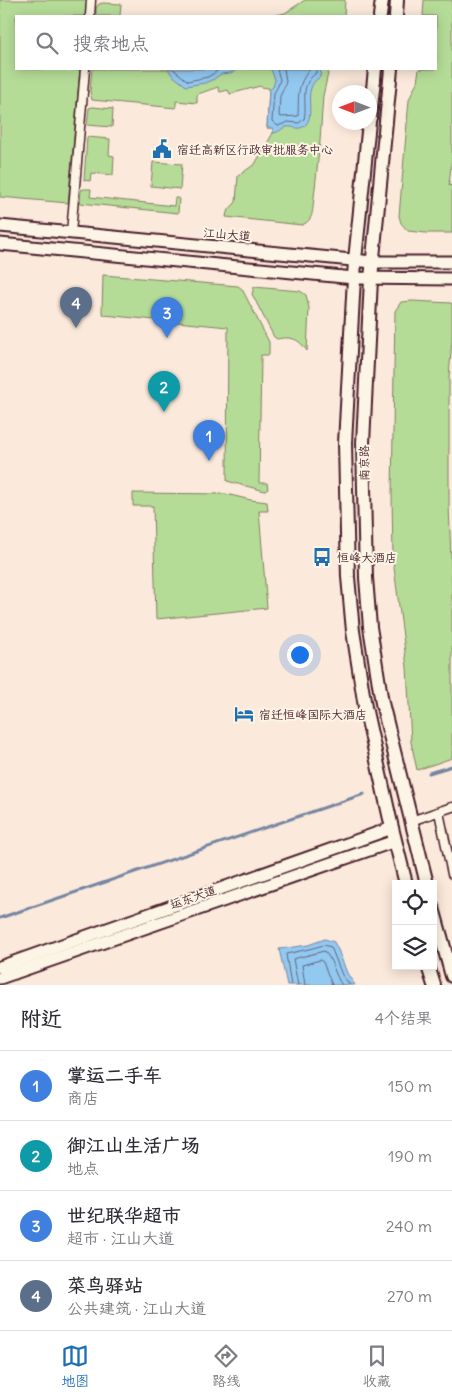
<!DOCTYPE html>
<html lang="zh">
<meta charset="utf-8">
<style>
body{margin:0;font-family:Delius,"LXGW WenKai TC",sans-serif;background:#f7f7f7;color:#2b2b33}
.controls{position:absolute;right:15px;bottom:15px;display:grid;overflow:hidden;border-radius:0px;box-shadow:0 2px 12px #0003}
.controls button{width:45px;height:45px;display:grid;place-items:center;padding:0;border:0;border-bottom:1px solid #e1e1e2;background:#fff;color:#2b2b33;font:25px sans-serif}
.compass{position:absolute;left:332px;top:85px;width:45px;height:45px;border-radius:50%;background:#fff;box-shadow:0 2px 12px #0003;rotate:270deg}
.you{position:absolute;left:299px;top:654px;width:18px;height:18px;margin:-12px;border:4px solid #fff;border-radius:50%;background:#1a73e8;box-shadow:0 0 0 8px #1a73e833}
.badge{display:grid;place-items:center;width:32px;height:32px;border-radius:50%;background:#1f6fb2;color:#fff;font-size:16px;font-weight:700}
.pin{position:absolute;translate:-50% -41px;filter:drop-shadow(0 1px 2px #0008)}
.pin::after{content:'';position:absolute;top:26px;width:18px;height:15px;background:inherit;clip-path:polygon(0 0,100% 0,50% 100%)}
.list{margin:0;padding:0;list-style:none}
h2{display:flex;justify-content:space-between;align-items:center;height:65px;margin:0;padding:0 20px;font-size:21px}
h2 small{font-size:16px;font-weight:400;color:#7c7c81}
.list li{display:grid;grid-template-columns:32px 1fr auto;gap:15px;align-items:center;box-sizing:border-box;height:70px;padding:0 20px;border-top:1px solid #e1e1e2}
.list b{display:block;font-size:19px;white-space:nowrap}
.list p{margin:0;font-size:16px;white-space:nowrap;color:#7c7c81}
.list em{font-size:16px;font-style:normal;color:#7c7c81}
.icon{flex:none;width:28px;height:28px;fill:none;stroke:currentColor;stroke-width:2;stroke-linecap:round;stroke-linejoin:round}
.map{position:relative;flex:none;width:452px;height:985px;overflow:hidden}
.search{position:absolute;background:#fff;box-shadow:0 2px 12px #0003;left:15px;right:15px;top:15px;height:55px;display:flex;align-items:center;gap:12px;box-sizing:border-box;padding:0 18px;border-radius:0px;color:#7c7c81;font-size:19px}
.sheet{height:345px;background:#fff}
nav{display:flex;justify-content:space-around;align-items:center;box-sizing:border-box;height:70px;border-top:1px solid #e1e1e2;background:#fff;font-size:14px;color:#7c7c81}
nav a{display:grid;justify-items:center;gap:2px}
nav .on{color:#1f6fb2}
.map>svg:first-child{display:block}
.green{fill:#b5dc97;stroke:#807e61}
.water{fill:#92c9f1;stroke:#7585a2}
.lines{fill:none;stroke-linecap:round;stroke-linejoin:round}
.shore{stroke:#67637a;stroke-width:1}
.stream{stroke:#7585a2;stroke-width:3}
.street-casing{stroke:#4a1f2b;stroke-width:11}
.secondary-casing{stroke:#4a1f2b;stroke-width:15}
.primary-casing{stroke:#4a1f2b;stroke-width:16}
.street{stroke:#fcf5e5;stroke-width:8}
.secondary{stroke:#fcf5e5;stroke-width:11}
.primary{stroke:#fcf5e5;stroke-width:12}
.labels{text-anchor:middle;dominant-baseline:central;stroke-width:4;stroke-linejoin:round;paint-order:stroke}
.poi-label{font-size:12px;fill:#4a1f2b;stroke:#fcf5e5;text-anchor:start}
.street-label{font-size:12px;fill:#4a1f2b;stroke:#fcf5e5}
</style>
<div class="map">
<svg width="452" height="985" viewBox="0 0 452 985">
<rect width="100%" height="100%" fill="#fbe9db"/>
<filter id="ink" filterUnits="userSpaceOnUse"><feTurbulence type="fractalNoise" baseFrequency=".02" numOctaves="2"/><feDisplacementMap in="SourceGraphic" scale="10" xChannelSelector="R" yChannelSelector="G"/><feConvolveMatrix kernelMatrix="1 2 1 2 8 2 1 2 1" color-interpolation-filters="sRGB"/></filter>
<g filter="url(#ink)">
<g class="green">
<polygon points="0,0 87,0 85,16 16,16 16,69 80,69 68,203 0,197"/>
<polygon points="305,0 345,0 344,16 272,16 285,13"/>
<polygon points="424,0 452,0 452,157 449,185 452,186 452,233 426,233 408,231 401,223 399,216 409,100 417,82 419,69 436,69 436,16 423,16"/>
<polygon points="103,3 121,4 120,16 96,16 96,8 99,4"/>
<path d="M92 69H329L323 96 320 141 313 207C312 216 311 221 302 225L226 217 227 212 236 202 238 176 255 164 273 133V128H267L269 88 261 87 260 86 230 94 228 90 220 92 218 87 198 94 197 95V103L176 101V108L92 100 90 91Z"/>
<polygon points="93,107 113,109 112,127 87,125 89,108"/>
<polygon points="87,137 110,139 109,155 114,156 113,175 91,173 90,181 84,180"/>
<polygon points="153,162 182,164 180,189 151,186"/>
<polygon points="84,189 91,189 90,197 174,206 175,198 179,198 178,213 80,203 81,190"/>
<polygon points="103,275 238,286 242,289 269,342 269,355 261,355 259,483 267,483 268,489 265,491 227,481 228,327 104,315 102,312"/>
<path d="M254 287 300 291 306 295 309 308 307 351C299 339 292 336 277 339L274 337 252 294Z"/>
<polygon points="412,301 451,303 452,304 452,339 449,377 449,504 452,587 452,758 417,770 411,742 407,667 393,560 392,493 395,311 401,302"/>
<polygon points="133,493 226,494 251,500 267,502 268,511 259,511 267,608 156,619 153,506 133,506"/>
</g>
<g class="water">
<polygon points="168,69 241,69 230,73 221,74 214,79 205,83 186,86 172,75"/>
<path d="M271 69H321L320 77C299 90 319 117 303 127 298 130 293 126 287 127 281 128 279 133 273 133V128H267L269 90 273 87 275 80Z"/>
<polygon points="325,939 334,942 339,952 347,973 355,985 287,985 279,949 308,945"/>
</g>
<g class="lines">
<g class="shore">
<polyline points="173,69 188,81 208,77 220,69"/>
<path d="M277 69 280 80 277 88 274 93 272 121 278 126 288 122 299 123 304 119C308 101 298 87 316 73V69"/>
<path d="M284 69 286 81 284 88 280 96 279 115 281 117 298 116C299 95 296 86 310 69"/>
<polyline points="291,985 286,954 309,949 324,945 331,947 342,975 350,985"/>
<path d="M298 985 293 959 324 951C333 959 334 975 342 985"/>
<polyline points="305,985 302,965 320,960 323,962 332,985"/>
</g>
<g class="stream">
<polyline points="429,773 452,766"/>
<polyline points="0,918 364,794"/>
</g>
<g class="street-casing">
<g id="street">
<polyline points="90,16 91,0"/>
<polyline points="71,233 85,69"/>
<polyline points="439,812 452,874"/>
<polyline points="411,821 452,807"/>
</g>
</g>
<g class="secondary-casing">
<g id="secondary">
<polyline points="0,226 373,262 452,262"/>
<polyline points="0,244 354,278 452,279"/>
<polyline points="0,967 392,828"/>
<polyline points="0,978 395,841"/>
</g>
</g>
<g class="primary-casing">
<g id="primary">
<polyline points="380,16 382,0"/>
<polyline points="396,16 397,0"/>
<polyline points="391,69 371,279 368,341 363,443 366,578 370,627 382,703 427,884"/>
<polyline points="370,118 375,69"/>
<polyline points="369,122 355,260 345,443 348,577 353,631 365,707 392,828 406,884"/>
<polyline points="433,908 452,976"/>
<polyline points="428,966 434,985"/>
</g>
</g>
<use href="#street" class="street"/>
<use href="#secondary" class="secondary"/>
<use href="#primary" class="primary"/>
</g>
</g>
<defs>
<g id="civic-bare" transform="scale(1.5)"><path d="M-.6-6.5H3V-4.5H.6V-3L4-1V1h2V6H-6V1h2V-1L-.6-3ZM-1.2 2.5V6h2.4V2.5Z" fill="#1f6fb2" stroke="#fcf5e5" stroke-width="2.5" paint-order="stroke"/></g>
<g id="bus-bare" transform="scale(1.5)"><path d="M-5-6H5V4H4V6H2V4H-2V6H-4V4H-5ZM-3.5-4V0h7V-4ZM-3.5 1.2v1.5H-2V1.2ZM2 1.2v1.5H3.5V1.2Z" fill="#1f6fb2" stroke="#fcf5e5" stroke-width="2.5" paint-order="stroke"/></g>
<g id="hotel-bare" transform="scale(1.5)"><path d="M-6-4.5h1.5V1H6V5H4.5V3h-9V5H-6ZM-4 0a1.8 1.8 0 1 1 3.6 0ZM.5 0V-2.5h3Q6-2.5 6 0Z" fill="#1f6fb2" stroke="#fcf5e5" stroke-width="2.5" paint-order="stroke"/></g>
</defs>
<g fill-rule="evenodd">
<use href="#civic-bare" x="162" y="149"/>
<use href="#bus-bare" x="322" y="557"/>
<use href="#hotel-bare" x="244" y="714"/>
</g>
<g class="labels">
<g class="poi-label">
<text x="177" y="149">宿迁高新区行政审批服务中心</text>
<text x="337" y="557">恒峰大酒店</text>
<text x="259" y="714">宿迁恒峰国际大酒店</text>
</g>
<g class="street-label">
<text transform="translate(227 234) rotate(5)">江山大道</text>
<text transform="translate(364 463) rotate(-91)">南京路</text>
<text transform="translate(193 897) rotate(-19)">运东大道</text>
</g>
</g>
</svg>
<div class="controls">
<button><svg class="icon" aria-label="locate" viewBox="0 0 24 24"><circle cx="12" cy="12" r="6"/><path d="M12 2v4M12 18v4M2 12h4M18 12h4"/></svg></button>
<button><svg class="icon" aria-label="layers" viewBox="0 0 24 24"><path d="M12 4l9 5-9 5-9-5zM3 14l9 5 9-5"/></svg></button>
</div>
<svg class="compass" viewBox="-18 -18 36 36"><path d="M0-13l5 13h-10z" fill="#e53935"/><path d="M0 13l5-13h-10z" fill="#7c7c81"/></svg>
<div class="you"></div>
<div class="pin badge" style="left:209px;top:461px;background:#3f7fe0">1</div>
<div class="pin badge" style="left:164px;top:412px;background:#0f9aa8">2</div>
<div class="pin badge" style="left:167px;top:338px;background:#3f7fe0">3</div>
<div class="pin badge" style="left:76px;top:328px;background:#5c6f8a">4</div>
<div class="search"><svg class="icon" aria-label="search" viewBox="0 0 24 24"><circle cx="10" cy="10" r="6"/><path d="M15 15l6 6"/></svg>搜索地点</div>
</div>
<section class="sheet">
<h2>附近<small>4个结果</small></h2>
<ul class="list">
<li><span class="badge" style="background:#3f7fe0">1</span><div><b>掌运二手车</b><p>商店</p></div><em>150 m</em></li>
<li><span class="badge" style="background:#0f9aa8">2</span><div><b>御江山生活广场</b><p>地点</p></div><em>190 m</em></li>
<li><span class="badge" style="background:#3f7fe0">3</span><div><b>世纪联华超市</b><p>超市 · 江山大道</p></div><em>240 m</em></li>
<li><span class="badge" style="background:#5c6f8a">4</span><div><b>菜鸟驿站</b><p>公共建筑 · 江山大道</p></div><em>270 m</em></li>
</ul>
</section>
<nav>
<a class="on"><svg class="icon" aria-label="map" viewBox="0 0 24 24"><path d="M3 6l6-2 6 2 6-2v14l-6 2-6-2-6 2zM9 4v14M15 6v14"/></svg>地图</a>
<a><svg class="icon" aria-label="directions" viewBox="0 0 24 24"><path d="M12 3l9 9-9 9-9-9zM9 14v-3h6M13 9l2 2-2 2"/></svg>路线</a>
<a><svg class="icon" aria-label="saved" viewBox="0 0 24 24"><path d="M7 4h10v16l-5-4-5 4z"/></svg>收藏</a>
</nav>
